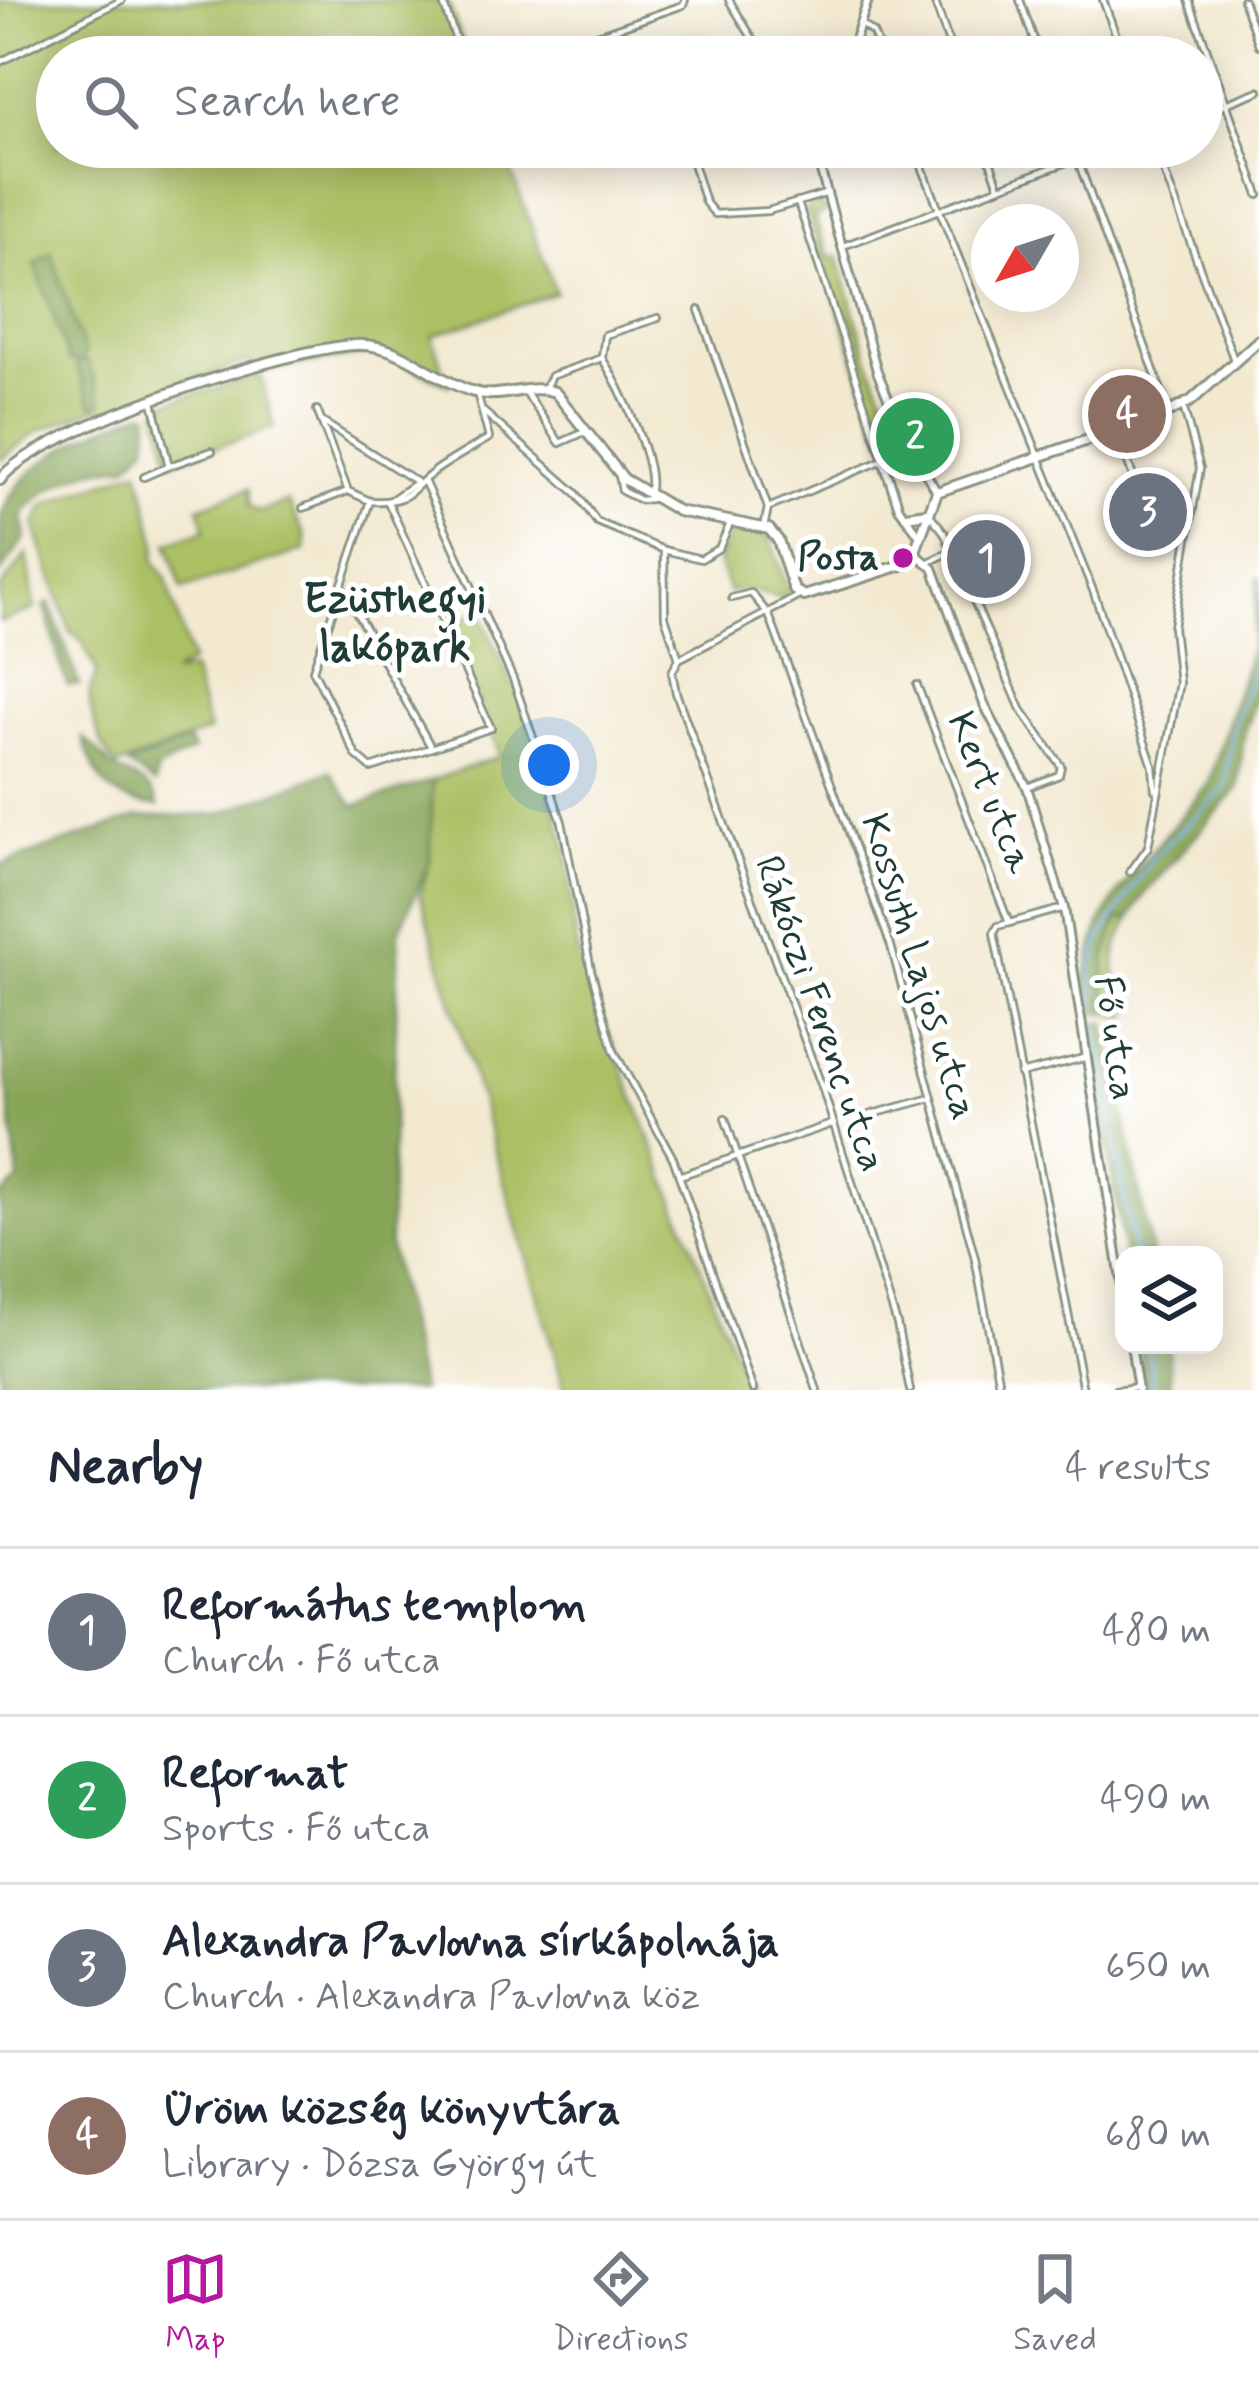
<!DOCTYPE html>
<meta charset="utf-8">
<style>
body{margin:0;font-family:Mynerve,sans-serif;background:#f2f2f3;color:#1f2937}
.controls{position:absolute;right:36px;bottom:36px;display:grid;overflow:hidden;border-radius:24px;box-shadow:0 6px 30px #0003}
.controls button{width:108px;height:108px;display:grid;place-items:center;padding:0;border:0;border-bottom:3px solid #e0e1e3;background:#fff;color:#1f2937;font:60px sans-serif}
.compass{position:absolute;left:971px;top:204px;width:108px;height:108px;border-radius:50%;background:#fff;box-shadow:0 6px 30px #0003;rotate:231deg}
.you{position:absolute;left:549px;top:765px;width:42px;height:42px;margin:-30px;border:9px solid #fff;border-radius:50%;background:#1a73e8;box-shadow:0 0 0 18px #1a73e833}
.badge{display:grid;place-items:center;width:78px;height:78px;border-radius:50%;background:#b5179e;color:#fff;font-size:39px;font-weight:700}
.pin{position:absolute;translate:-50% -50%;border:6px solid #fff;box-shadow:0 3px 12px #0006}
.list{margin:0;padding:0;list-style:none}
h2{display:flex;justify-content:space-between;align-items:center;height:156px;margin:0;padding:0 48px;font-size:51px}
h2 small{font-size:39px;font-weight:400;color:#747a83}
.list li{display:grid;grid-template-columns:78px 1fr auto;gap:36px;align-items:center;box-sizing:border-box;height:168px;padding:0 48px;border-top:3px solid #e0e1e3}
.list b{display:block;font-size:45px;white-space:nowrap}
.list p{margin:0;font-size:39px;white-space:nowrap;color:#747a83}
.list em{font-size:39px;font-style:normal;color:#747a83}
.icon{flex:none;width:66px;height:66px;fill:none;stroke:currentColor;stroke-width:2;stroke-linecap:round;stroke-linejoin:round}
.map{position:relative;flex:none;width:1259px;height:1390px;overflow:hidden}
.search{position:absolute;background:#fff;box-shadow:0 6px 30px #0003;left:36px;right:36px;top:36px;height:132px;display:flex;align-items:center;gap:30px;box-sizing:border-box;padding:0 42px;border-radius:66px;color:#747a83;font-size:45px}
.sheet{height:828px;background:#fff}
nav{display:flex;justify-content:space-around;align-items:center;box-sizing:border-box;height:168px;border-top:3px solid #e0e1e3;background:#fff;font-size:33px;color:#747a83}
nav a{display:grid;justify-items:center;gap:6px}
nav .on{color:#b5179e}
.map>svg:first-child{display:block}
.green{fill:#abbf63;stroke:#657e4c;stroke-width:3}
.forest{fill:#88a659;stroke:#547246;stroke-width:3}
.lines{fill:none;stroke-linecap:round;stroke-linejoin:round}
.stream{stroke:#81b6ef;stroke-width:3}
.minor-casing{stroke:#899382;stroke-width:10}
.tertiary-casing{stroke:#899382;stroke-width:12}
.secondary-casing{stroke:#899382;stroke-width:14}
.minor{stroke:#fff;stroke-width:4.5}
.tertiary{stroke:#fff;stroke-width:6}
.secondary{stroke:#fff;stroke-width:8}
.poi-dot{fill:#b5179e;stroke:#fff;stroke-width:4.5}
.labels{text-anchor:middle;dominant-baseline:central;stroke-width:10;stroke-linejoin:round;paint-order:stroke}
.poi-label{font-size:39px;font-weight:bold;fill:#1f3d34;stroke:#fff;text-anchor:end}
.street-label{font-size:39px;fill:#1f3d34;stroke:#fff}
.neighbourhood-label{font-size:42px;font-weight:bold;fill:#1f3d34;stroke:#fff}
</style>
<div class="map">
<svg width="1259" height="1390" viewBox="0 0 1259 1390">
<rect width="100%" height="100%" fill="#fff"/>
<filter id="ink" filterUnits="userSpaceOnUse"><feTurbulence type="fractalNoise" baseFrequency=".00833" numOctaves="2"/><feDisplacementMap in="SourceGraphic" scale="24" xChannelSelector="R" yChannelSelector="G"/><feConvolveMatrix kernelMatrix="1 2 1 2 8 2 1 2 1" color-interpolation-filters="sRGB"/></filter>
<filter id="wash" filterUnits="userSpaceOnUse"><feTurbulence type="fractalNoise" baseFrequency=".004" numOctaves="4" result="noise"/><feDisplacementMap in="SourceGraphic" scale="48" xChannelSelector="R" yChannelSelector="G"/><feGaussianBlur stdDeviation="2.7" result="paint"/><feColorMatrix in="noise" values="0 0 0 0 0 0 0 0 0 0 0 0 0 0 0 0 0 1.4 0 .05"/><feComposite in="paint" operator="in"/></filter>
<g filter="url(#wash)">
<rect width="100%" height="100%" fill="#f3e9d1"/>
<g class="green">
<polygon points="0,0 447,0 469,57 57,57 57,147 502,147 556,293 432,336 448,385 381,352 264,371 248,361 103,415 98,408 38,431 0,460"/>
<polygon points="816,202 827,211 814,216 829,258 838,256 867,355 894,420 888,426 893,441 878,428 806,210"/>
<polygon points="261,376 274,428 171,462 157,410 162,403"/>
<path d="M139 469 157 545 154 560 166 578 191 662 173 674 192 670 209 731 118 766C101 753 88 709 90 691 91 684 96 678 97 672L82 641 71 633 34 525 44 505Z"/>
<polygon points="248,489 249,506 259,512 288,502 305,535 305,550 182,589 168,543 206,529 199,507"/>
<path d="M732 527 770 537 790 597C768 600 752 585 729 592L718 561Z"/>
<polygon points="27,554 35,609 0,622 0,589"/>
<polygon points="479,610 521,702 566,844 577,952 749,1390 565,1390 420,894 430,861 433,780 500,756 451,626"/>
<path d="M1118 919H1130C1112 949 1108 976 1131 1003L1128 1019 1105 1013V960Z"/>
</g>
<g class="forest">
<polygon points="51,252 85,354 80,362 88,362 102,403 92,406 74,360 69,361 35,263"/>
<path d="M145 411 150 414 147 445 127 466C90 465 43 486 22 516L26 537 0 574C0 557 0 532 1 516 19 461 95 430 145 411Z"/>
<polygon points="1259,576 1259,692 1245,729 1238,788 1146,892 1130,919 1118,919 1105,960 1105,1013 1092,1013 1084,984 1100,924 1119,891 1209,783 1251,649"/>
<path d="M50 603 79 685 68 686C56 657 54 632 44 606Z"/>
<path d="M83 738C95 746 100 756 111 765 126 779 152 779 158 806 110 803 96 782 83 738Z"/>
<polygon points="187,741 194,750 157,770 155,784 128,765"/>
<polygon points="330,771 354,806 433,780 430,861 399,931 389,1244 421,1390 0,1390 0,1197 19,1180 0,1031 0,865 137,817 219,814"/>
<polygon points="1088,1022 1106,1023 1152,1255 1124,1255"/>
<polygon points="1139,1345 1168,1345 1171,1390 1146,1390"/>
</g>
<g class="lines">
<g class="stream">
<polyline points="1095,1012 1091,970 1100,939 1152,858 1225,788 1233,725 1259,652"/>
<polyline points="1095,1021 1135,1255"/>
<polyline points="1148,1345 1154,1390"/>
</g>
</g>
</g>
<g filter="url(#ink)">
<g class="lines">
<g class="minor-casing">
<g id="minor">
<polyline points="442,0 462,57"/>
<polyline points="729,0 764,57"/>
<polyline points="934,0 954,57"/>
<polyline points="1020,0 1040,57"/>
<polyline points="1103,0 1124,57"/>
<polyline points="1189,0 1259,195"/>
<polyline points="1243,0 1259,45"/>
<polyline points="862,25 873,33 883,57"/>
<polyline points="534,57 683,5 685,0"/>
<polyline points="0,62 122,0"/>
<polyline points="1202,113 1259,91"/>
<polyline points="688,147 705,202 715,214 768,211 825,194"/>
<polyline points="914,147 1094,593 1153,766 1155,790"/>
<polyline points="985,147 999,186"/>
<polyline points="1073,147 1169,412"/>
<polyline points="1155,147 1234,360"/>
<polyline points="843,246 1107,147"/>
<polyline points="699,310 768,508 764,527"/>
<polyline points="602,357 605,335 658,318"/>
<path d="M545 388 551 376 602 358C619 385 658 464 649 494"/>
<polyline points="524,390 560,443 587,431"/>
<polyline points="153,402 169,466 212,451"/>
<polyline points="317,410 348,491 370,501"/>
<polyline points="484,412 576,493 597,522 664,550 701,559 719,548 730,524"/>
<polyline points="321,421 417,482"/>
<polyline points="1116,429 1138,490"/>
<polyline points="619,475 622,491 640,500 651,499"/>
<polyline points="144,477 169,466"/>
<polyline points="425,483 513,679 562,822 591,970 614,1051 673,1158 753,1390"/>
<path d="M388 502 491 728 371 768 356 755 313 670 370 501C415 503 407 490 438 469 454 458 472 448 489 438L477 393"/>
<polyline points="388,502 417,482"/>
<polyline points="303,508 348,491"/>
<polyline points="768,508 883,460 798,203"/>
<polyline points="931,516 944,532 1021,709 1061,766 1059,775 1030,786"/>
<polyline points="664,550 665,617 679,659"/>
<polyline points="929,562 952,551"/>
<polyline points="344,590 431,747"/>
<polyline points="732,598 751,593 769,615 891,946 975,1258 1000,1390"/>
<polyline points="679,659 672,672 676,693 822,1087 897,1324 910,1390"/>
<polyline points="679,659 799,596"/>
<polyline points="917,685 1009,923"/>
<polyline points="1130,872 1148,847 1179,683 1173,627 1200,468 1183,406"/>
<polyline points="1064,908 998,926 994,933 1083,1390"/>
<polyline points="1020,1074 1084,1058"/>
<polyline points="725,1118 817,1390"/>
<polyline points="858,1118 928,1099"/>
<polyline points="679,1176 832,1124"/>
<polyline points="1115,1390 1138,1387"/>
</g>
</g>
<g class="tertiary-casing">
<g id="tertiary">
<polyline points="849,57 868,0"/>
<polyline points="814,147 877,371 905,439 937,492"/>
<polyline points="909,446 883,460 899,508 919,535"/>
<polyline points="915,553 933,568 984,704 1027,787 1064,908 1124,1300"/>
<polyline points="1131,1345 1138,1390"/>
</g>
</g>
<g class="secondary-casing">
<g id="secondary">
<path d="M0 480C33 431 303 341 365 345 406 348 436 381 474 392 501 400 529 383 555 392L624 479 678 511 769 529 778 540 794 590 804 596 911 562 937 492 1169 412 1191 401 1259 340"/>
<polyline points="906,516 926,513"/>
</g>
</g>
<use href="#minor" class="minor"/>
<use href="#tertiary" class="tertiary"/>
<use href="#secondary" class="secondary"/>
</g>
</g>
<circle class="poi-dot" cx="903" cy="558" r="12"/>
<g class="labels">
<g class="poi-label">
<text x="879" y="558">Posta</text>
</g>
<g class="street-label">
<text transform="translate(989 793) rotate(68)">Kert utca</text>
<text transform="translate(918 967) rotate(73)">Kossuth Lajos utca</text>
<text transform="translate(819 1014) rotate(71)">Rákóczi Ferenc utca</text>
<text transform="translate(1114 1038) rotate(82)">Fő utca</text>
</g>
<g class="neighbourhood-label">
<text x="395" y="600">Ezüsthegyi<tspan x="395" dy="48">lakópark</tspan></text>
</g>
</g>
</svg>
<div class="controls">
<button><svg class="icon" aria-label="layers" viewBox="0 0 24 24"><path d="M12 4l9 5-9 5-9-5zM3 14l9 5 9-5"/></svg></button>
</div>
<svg class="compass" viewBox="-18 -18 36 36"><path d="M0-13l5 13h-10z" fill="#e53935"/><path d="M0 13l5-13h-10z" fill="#747a83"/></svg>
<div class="you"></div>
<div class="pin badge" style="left:986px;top:559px;background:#6b7280">1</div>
<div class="pin badge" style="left:915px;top:437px;background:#2e9e5b">2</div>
<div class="pin badge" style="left:1148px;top:512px;background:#6b7280">3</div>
<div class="pin badge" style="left:1127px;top:414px;background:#8d6e63">4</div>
<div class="search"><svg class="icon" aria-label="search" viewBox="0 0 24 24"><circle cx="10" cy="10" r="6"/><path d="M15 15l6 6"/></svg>Search here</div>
</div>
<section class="sheet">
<h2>Nearby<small>4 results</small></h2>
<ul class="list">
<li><span class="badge" style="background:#6b7280">1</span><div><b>Református templom</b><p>Church · Fő utca</p></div><em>480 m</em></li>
<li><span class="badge" style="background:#2e9e5b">2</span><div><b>Reformat</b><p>Sports · Fő utca</p></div><em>490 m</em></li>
<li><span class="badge" style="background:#6b7280">3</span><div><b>Alexandra Pavlovna sírkápolnája</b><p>Church · Alexandra Pavlovna köz</p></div><em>650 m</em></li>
<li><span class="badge" style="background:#8d6e63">4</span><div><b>Üröm község könyvtára</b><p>Library · Dózsa György út</p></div><em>680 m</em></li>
</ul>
</section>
<nav>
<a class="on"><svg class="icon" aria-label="map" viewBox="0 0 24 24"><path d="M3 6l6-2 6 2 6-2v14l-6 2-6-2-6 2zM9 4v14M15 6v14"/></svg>Map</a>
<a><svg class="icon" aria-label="directions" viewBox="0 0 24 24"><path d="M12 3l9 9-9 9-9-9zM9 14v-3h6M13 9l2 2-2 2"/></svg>Directions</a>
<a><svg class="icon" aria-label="saved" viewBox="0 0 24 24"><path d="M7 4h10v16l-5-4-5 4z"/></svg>Saved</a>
</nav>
